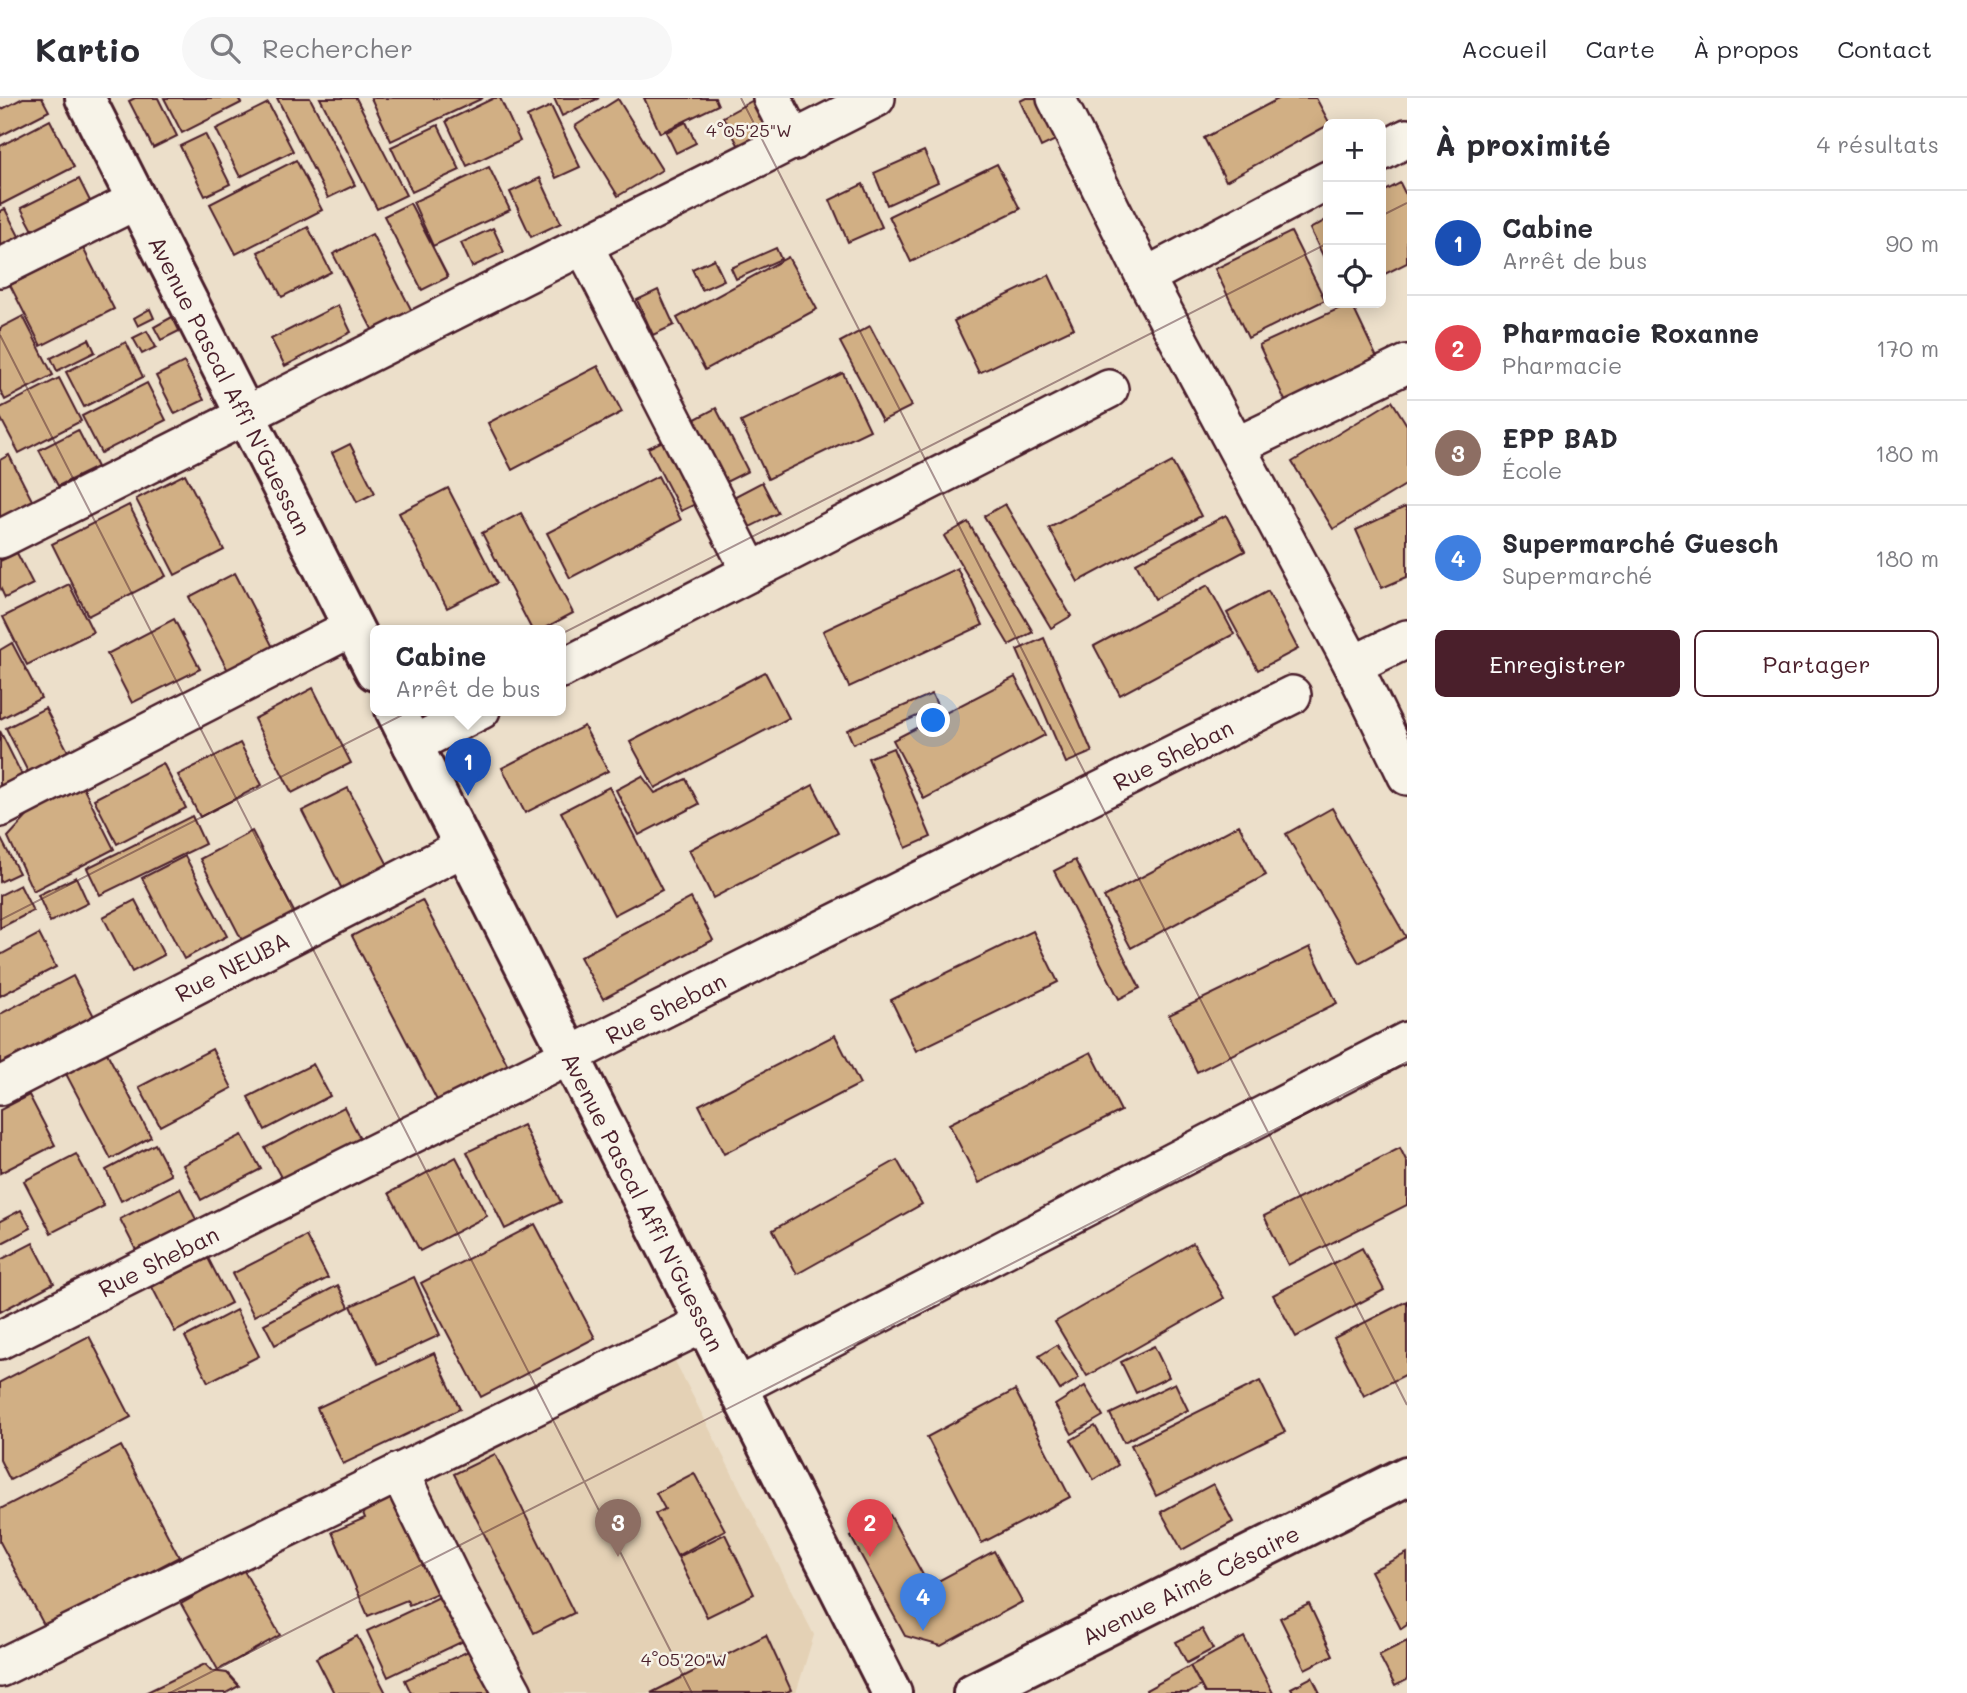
<!DOCTYPE html>
<html lang="fr">
<meta charset="utf-8">
<style>
body{margin:0;font-family:Mali,sans-serif;background:#f7f7f7;color:#2b2b33}
.controls{position:absolute;right:21px;top:21px;display:grid;overflow:hidden;border-radius:10px;box-shadow:0 4px 18px #0003}
.controls button{width:63px;height:63px;display:grid;place-items:center;padding:0;border:0;border-bottom:2px solid #e1e1e2;background:#fff;color:#2b2b33;font:35px sans-serif}
.you{position:absolute;left:934px;top:623px;width:24px;height:24px;margin:-18px;border:5px solid #fff;border-radius:50%;background:#1a73e8;box-shadow:0 0 0 10px #1a73e833}
.badge{display:grid;place-items:center;width:46px;height:46px;border-radius:50%;background:#4a1f2b;color:#fff;font-size:23px;font-weight:700}
.pin{position:absolute;translate:-50% -58px;filter:drop-shadow(0 2px 4px #0008)}
.pin::after{content:'';position:absolute;top:37px;width:24px;height:21px;background:inherit;clip-path:polygon(0 0,100% 0,50% 100%)}
.popup{position:absolute;left:370px;top:527px;width:196px;height:91px;box-sizing:border-box;display:grid;place-content:center;border-radius:10px;background:#fff;filter:drop-shadow(0 2px 5px #0005);font-size:23px;white-space:nowrap;color:#7c7c81}
.popup b{font-size:26px;color:#2b2b33}
.popup::after{content:'';position:absolute;left:50%;top:100%;margin-left:-14px;border:14px solid transparent;border-top-color:#fff}
.list{margin:0;padding:0;list-style:none}
h2{display:flex;justify-content:space-between;align-items:center;height:91px;margin:0;padding:0 28px;font-size:30px}
h2 small{font-size:23px;font-weight:400;color:#7c7c81}
.list li{display:grid;grid-template-columns:46px 1fr auto;gap:21px;align-items:center;box-sizing:border-box;height:105px;padding:0 28px;border-top:2px solid #e1e1e2}
.list b{display:block;font-size:26px;white-space:nowrap}
.list p{margin:0;font-size:23px;white-space:nowrap;color:#7c7c81}
.list em{font-size:23px;font-style:normal;color:#7c7c81}
.actions{display:flex;gap:14px;padding:21px 28px}
.actions a{flex:1;padding:16px 0;border:2px solid #4a1f2b;border-radius:10px;text-align:center;font-size:24px;color:#4a1f2b}
.actions .main{background:#4a1f2b;color:#fff}
.icon{flex:none;width:38px;height:38px;fill:none;stroke:currentColor;stroke-width:2;stroke-linecap:round;stroke-linejoin:round}
.map{position:relative;flex:none;width:1407px;height:1595px;overflow:hidden}
header{display:flex;align-items:center;gap:42px;box-sizing:border-box;height:98px;padding:0 35px;background:#fff;border-bottom:2px solid #e1e1e2}
header strong{font-size:33px}
nav{display:flex;gap:38px;margin-inline-start:auto;font-size:24px}
.search{width:490px;height:63px;background:#f7f7f7;display:flex;align-items:center;gap:18px;box-sizing:border-box;padding:0 24px;border-radius:38px;color:#7c7c81;font-size:26px}
main{display:flex}
aside{flex:1;background:#fff}
.map>svg:first-child{display:block}
.built{fill:#e4d1b5}
.building{fill:#d1af84;stroke:#4a1f2b;stroke-width:2}
.lines{fill:none;stroke-linecap:round;stroke-linejoin:round}
.street-casing{stroke:#4a1f2b;stroke-width:42}
.secondary-casing{stroke:#4a1f2b;stroke-width:44}
.street{stroke:#f7f3e8;stroke-width:37}
.secondary{stroke:#f7f3e8;stroke-width:38}
.ticks{fill:none;stroke:#4a1f2b;stroke-width:2;stroke-opacity:0.45}
.labels{text-anchor:middle;dominant-baseline:central;stroke-width:5;stroke-linejoin:round;paint-order:stroke}
.street-label{font-size:23px;fill:#4a1f2b;stroke:#f7f3e8}
.ticks-label{font-size:18px;text-anchor:middle;fill:#4a1f2b;stroke:#f7f3e8;stroke-width:5;stroke-linejoin:round;paint-order:stroke}
</style>
<header>
<strong>Kartio</strong>
<div class="search"><svg class="icon" aria-label="search" viewBox="0 0 24 24"><circle cx="10" cy="10" r="6"/><path d="M15 15l6 6"/></svg>Rechercher</div>
<nav><a>Accueil</a><a>Carte</a><a>À propos</a><a>Contact</a></nav>
</header>
<main>
<div class="map">
<svg width="1407" height="1595" viewBox="0 0 1407 1595">
<rect width="100%" height="100%" fill="#ecdfca"/>
<filter id="ink" filterUnits="userSpaceOnUse"><feTurbulence type="fractalNoise" baseFrequency=".0143" numOctaves="2"/><feDisplacementMap in="SourceGraphic" scale="14" xChannelSelector="R" yChannelSelector="G"/><feConvolveMatrix kernelMatrix="1 2 1 2 8 2 1 2 1" color-interpolation-filters="sRGB"/></filter>
<g filter="url(#ink)">
<polygon class="built" points="672,1257 814,1537 796,1595 532,1595 420,1382"/>
<g class="building">
<polygon points="23,0 42,0 49,13 0,38 0,12"/>
<polygon points="135,0 158,0 177,38 153,50 129,3"/>
<polygon points="164,0 238,0 241,5 182,35"/>
<polygon points="277,0 310,0 355,87 328,100"/>
<polygon points="320,0 356,0 406,97 377,111"/>
<polygon points="371,0 483,0 391,43"/>
<polygon points="494,0 500,0 520,43 467,68 446,23"/>
<polygon points="554,0 599,0 562,18"/>
<polygon points="644,0 715,0 718,7 660,35"/>
<polygon points="757,0 777,35 742,54 723,19"/>
<polygon points="1026,0 1047,0 1064,38 1041,49 1020,3"/>
<polygon points="1280,0 1316,0 1330,26 1226,83 1204,40"/>
<polygon points="618,1 662,72 618,98 575,28"/>
<polygon points="268,5 293,53 240,79 216,31"/>
<polygon points="551,8 580,69 556,80 527,19"/>
<polygon points="50,22 74,69 0,107 0,48"/>
<polygon points="686,24 696,45 676,55 666,34"/>
<polygon points="438,27 460,72 412,94 391,49"/>
<polygon points="205,36 230,86 205,98 180,48"/>
<polygon points="924,53 938,84 887,107 874,75"/>
<polygon points="296,62 322,112 236,156 210,106"/>
<polygon points="997,66 1020,111 911,164 889,118"/>
<polygon points="489,69 510,112 433,148 413,104"/>
<polygon points="540,80 561,125 531,139 510,94"/>
<polygon points="79,81 94,111 37,140 21,110"/>
<polygon points="1400,85 1407,99 1407,165 1381,178 1381,95"/>
<polygon points="863,86 882,129 848,144 830,102"/>
<polygon points="410,105 448,179 422,192 384,118"/>
<polygon points="5,111 23,146 0,157 0,113"/>
<polygon points="1328,121 1328,168 1310,131"/>
<polygon points="308,129 331,174 282,199 258,154"/>
<polygon points="493,130 504,154 472,169 461,145"/>
<polygon points="1291,134 1325,202 1248,240 1215,171"/>
<polygon points="372,136 413,215 374,235 333,156"/>
<polygon points="83,150 114,211 41,248 10,187"/>
<polygon points="776,150 781,161 736,181 731,170"/>
<polygon points="788,159 817,211 705,272 677,220"/>
<polygon points="714,161 724,182 702,192 692,171"/>
<polygon points="1049,177 1074,230 979,275 954,223"/>
<polygon points="658,192 674,227 653,237 637,202"/>
<polygon points="1351,205 1380,266 1288,309 1259,247"/>
<polygon points="338,207 351,234 285,268 271,241"/>
<polygon points="150,211 154,220 138,228 134,220"/>
<polygon points="23,218 53,277 5,302 0,292 0,230"/>
<polygon points="174,218 181,232 161,242 154,229"/>
<polygon points="870,228 912,308 882,323 840,244"/>
<polygon points="147,233 156,249 142,256 133,240"/>
<polygon points="89,241 95,254 57,273 51,260"/>
<polygon points="126,244 143,279 84,309 66,274"/>
<polygon points="184,264 204,302 175,316 156,278"/>
<polygon points="598,268 622,314 512,372 488,325"/>
<polygon points="843,275 870,332 768,381 741,324"/>
<polygon points="59,280 81,323 19,355 0,319 0,310"/>
<polygon points="147,285 166,322 101,355 82,318"/>
<polygon points="1392,303 1407,327 1407,386 1333,431 1292,364"/>
<polygon points="716,310 748,373 716,389 684,327"/>
<polygon points="78,332 97,369 58,388 39,352"/>
<polygon points="669,340 702,403 681,413 648,350"/>
<polygon points="350,346 375,395 357,404 332,355"/>
<polygon points="9,357 39,416 0,436 0,362"/>
<polygon points="1172,364 1201,418 1078,484 1049,430"/>
<polygon points="185,376 224,452 175,477 136,401"/>
<polygon points="658,378 681,422 570,480 547,435"/>
<polygon points="762,384 778,415 740,434 724,404"/>
<polygon points="448,390 497,485 447,510 399,415"/>
<polygon points="1005,406 1071,518 1051,530 984,418"/>
<polygon points="129,407 166,478 88,518 52,446"/>
<polygon points="1405,409 1407,413 1407,479 1382,490 1356,432"/>
<polygon points="521,415 573,515 541,532 532,532 482,435"/>
<polygon points="1226,417 1245,453 1155,501 1136,465"/>
<polygon points="968,424 1033,534 1009,547 944,438"/>
<polygon points="17,455 33,486 5,500 0,489 0,463"/>
<polygon points="957,470 983,527 849,589 823,533"/>
<polygon points="235,475 278,559 233,582 189,499"/>
<polygon points="69,486 93,534 27,567 3,519"/>
<polygon points="1208,487 1234,536 1120,597 1094,548"/>
<polygon points="1268,493 1298,551 1258,572 1227,515"/>
<polygon points="174,521 200,571 132,605 107,556"/>
<polygon points="1044,540 1092,654 1066,665 1017,552"/>
<polygon points="12,545 41,600 0,621 0,552"/>
<polygon points="765,574 789,620 655,690 630,644"/>
<polygon points="1015,579 1045,637 924,701 893,642"/>
<polygon points="313,590 351,665 292,695 254,621"/>
<polygon points="932,596 938,609 853,646 847,632"/>
<polygon points="45,610 68,653 28,674 6,630"/>
<polygon points="584,628 608,673 525,715 502,670"/>
<polygon points="0,633 22,677 0,689"/>
<polygon points="240,645 262,687 200,719 178,677"/>
<polygon points="893,650 931,739 906,750 868,660"/>
<polygon points="163,665 186,710 117,746 94,701"/>
<polygon points="642,678 655,695 686,681 699,706 639,737 616,692"/>
<polygon points="79,681 114,751 33,793 8,739 45,699"/>
<polygon points="813,687 838,735 713,800 689,752"/>
<polygon points="609,689 662,792 614,817 561,714"/>
<polygon points="348,690 391,773 345,797 302,713"/>
<polygon points="1332,710 1406,839 1359,865 1286,736"/>
<polygon points="192,718 205,746 100,797 87,770"/>
<polygon points="1239,727 1266,777 1131,850 1104,799"/>
<polygon points="252,733 301,827 248,854 200,761"/>
<polygon points="0,739 19,775 0,784"/>
<polygon points="185,758 227,838 184,861 142,780"/>
<polygon points="1075,762 1140,890 1119,901 1054,773"/>
<polygon points="76,779 88,805 50,824 38,797"/>
<polygon points="20,787 33,813 0,830 0,797"/>
<polygon points="691,800 713,842 603,901 580,859"/>
<polygon points="135,802 164,857 132,874 103,819"/>
<polygon points="422,802 512,975 442,1012 352,838"/>
<polygon points="1033,833 1058,884 916,953 891,902"/>
<polygon points="39,836 56,869 0,898 0,857"/>
<polygon points="1310,849 1337,905 1197,974 1169,917"/>
<polygon points="73,878 96,922 0,972 0,916"/>
<polygon points="835,937 860,986 724,1056 699,1007"/>
<polygon points="212,951 232,990 160,1028 139,989"/>
<polygon points="106,953 151,1039 111,1061 65,974"/>
<polygon points="1091,954 1121,1013 979,1085 949,1026"/>
<polygon points="313,966 330,998 265,1032 248,999"/>
<polygon points="29,997 55,1047 0,1075 0,1012"/>
<polygon points="344,1009 361,1042 283,1083 265,1050"/>
<polygon points="523,1027 561,1104 505,1131 467,1054"/>
<polygon points="242,1037 261,1071 201,1102 183,1067"/>
<polygon points="155,1046 171,1077 121,1103 106,1072"/>
<polygon points="1400,1050 1407,1064 1407,1107 1288,1167 1264,1118"/>
<polygon points="76,1056 104,1108 51,1135 24,1083"/>
<polygon points="456,1059 487,1118 420,1153 389,1095"/>
<polygon points="897,1062 922,1106 797,1176 773,1132"/>
<polygon points="180,1090 201,1131 141,1162 120,1121"/>
<polygon points="21,1112 31,1130 0,1146 0,1123"/>
<polygon points="535,1126 595,1240 481,1299 421,1185"/>
<polygon points="306,1138 328,1180 254,1218 232,1176"/>
<polygon points="33,1145 54,1185 0,1214 0,1162"/>
<polygon points="1193,1145 1224,1200 1087,1278 1055,1224"/>
<polygon points="1362,1150 1384,1192 1296,1239 1273,1197"/>
<polygon points="208,1160 231,1205 175,1234 152,1189"/>
<polygon points="414,1179 440,1237 378,1266 351,1208"/>
<polygon points="338,1187 349,1209 275,1247 264,1226"/>
<polygon points="1407,1203 1407,1276 1364,1298 1334,1240"/>
<polygon points="236,1212 259,1258 208,1284 185,1239"/>
<polygon points="89,1238 131,1319 10,1382 0,1362 0,1284"/>
<polygon points="1057,1247 1079,1280 1060,1292 1039,1258"/>
<polygon points="1154,1248 1169,1279 1136,1295 1121,1264"/>
<polygon points="434,1255 460,1311 343,1366 317,1310"/>
<polygon points="1260,1283 1285,1334 1156,1398 1131,1347"/>
<polygon points="1175,1285 1188,1312 1124,1344 1110,1316"/>
<polygon points="1085,1288 1103,1318 1072,1336 1055,1307"/>
<polygon points="1015,1292 1070,1399 982,1445 927,1339"/>
<polygon points="1095,1328 1118,1367 1094,1382 1071,1342"/>
<polygon points="121,1348 179,1459 45,1529 0,1444 0,1411"/>
<polygon points="495,1356 574,1515 534,1535 454,1376"/>
<polygon points="694,1375 725,1432 677,1458 655,1416 665,1411 656,1395"/>
<polygon points="394,1385 440,1494 409,1507 407,1502 368,1518 332,1434 365,1420 357,1400"/>
<polygon points="1213,1386 1233,1424 1182,1452 1161,1414"/>
<polygon points="890,1417 929,1488 994,1453 1022,1504 941,1548 905,1538 851,1439"/>
<polygon points="725,1436 754,1496 707,1519 678,1459"/>
<polygon points="1407,1455 1407,1527 1401,1531 1371,1473"/>
<polygon points="243,1471 280,1537 218,1572 181,1506"/>
<polygon points="452,1493 474,1538 388,1579 367,1533"/>
<polygon points="1309,1506 1333,1557 1305,1571 1280,1520"/>
<polygon points="1202,1531 1213,1551 1187,1565 1176,1544"/>
<polygon points="766,1537 791,1592 785,1595 651,1595"/>
<polygon points="357,1538 386,1595 334,1595 316,1560"/>
<polygon points="1244,1539 1273,1595 1205,1595 1190,1568"/>
<polygon points="1407,1543 1407,1582 1395,1588 1379,1557"/>
<polygon points="475,1550 494,1595 411,1595 405,1582"/>
<polygon points="205,1566 212,1573 227,1575 239,1588 226,1595 145,1595"/>
<polygon points="1190,1568 1201,1588 1189,1595 1147,1595 1146,1592"/>
<polygon points="1312,1579 1320,1595 1294,1595 1291,1590"/>
</g>
<g class="lines">
<g class="street-casing">
<g id="street">
<polyline points="772,0 794,43"/>
<polyline points="1056,0 1145,179 1353,567 1407,678"/>
<polyline points="1381,54 1407,40"/>
<polyline points="584,148 751,474"/>
<polyline points="0,170 137,102"/>
<polyline points="1145,179 1328,82"/>
<polyline points="1237,348 1407,266"/>
<polyline points="0,441 876,0"/>
<polyline points="1353,567 1407,541"/>
<polyline points="561,571 1109,291"/>
<polyline points="412,647 481,612"/>
<polyline points="0,710 353,529"/>
<path id="s1" d="M0 988 464 749"/>
<path id="s2" d="M0 1242 1292 597"/>
<polyline points="738,1289 1407,943"/>
<polyline points="399,1374 458,1494 513,1595"/>
<polyline points="0,1570 705,1225"/>
</g>
</g>
<g class="secondary-casing">
<g id="secondary">
<path id="s3" d="M85 0 375 573"/>
<path id="s4" d="M395 612 892 1595"/>
<path id="s5" d="M973 1595 1407 1378"/>
</g>
</g>
<use href="#street" class="street"/>
<use href="#secondary" class="secondary"/>
</g>
</g>
<path class="ticks" d="M741 0 1407 1307M1381 118 1407 105M0 237 692 1595M0 822 1328 145M170 1595 1407 964"/>
<g class="labels">
<g class="street-label">
<text stroke="none"><textPath href="#s3" startOffset="322">Avenue Pascal Affi N'Guessan</textPath></text>
<text stroke="none"><textPath href="#s2" startOffset="1311">Rue Sheban</textPath></text>
<text stroke="none"><textPath href="#s1" startOffset="261">Rue NEUBA</textPath></text>
<text stroke="none"><textPath href="#s2" startOffset="744">Rue Sheban</textPath></text>
<text stroke="none"><textPath href="#s4" startOffset="551">Avenue Pascal Affi N'Guessan</textPath></text>
<text stroke="none"><textPath href="#s2" startOffset="177">Rue Sheban</textPath></text>
<text stroke="none"><textPath href="#s5" startOffset="243">Avenue Aimé Césaire</textPath></text>
</g>
</g>
<g class="ticks-label">
<text x="749" y="39">4°05'25"W</text>
<text x="684" y="1568">4°05'20"W</text>
</g>
</svg>
<div class="controls">
<button>+</button>
<button>−</button>
<button><svg class="icon" aria-label="locate" viewBox="0 0 24 24"><circle cx="12" cy="12" r="6"/><path d="M12 2v4M12 18v4M2 12h4M18 12h4"/></svg></button>
</div>
<div class="you"></div>
<div class="pin badge" style="left:468px;top:698px;background:#1a4fb4">1</div>
<div class="popup"><b>Cabine</b>Arrêt de bus</div>
<div class="pin badge" style="left:870px;top:1459px;background:#e0444e">2</div>
<div class="pin badge" style="left:618px;top:1459px;background:#8d6e63">3</div>
<div class="pin badge" style="left:923px;top:1533px;background:#3f7fe0">4</div>
</div>
<aside>
<h2>À proximité<small>4 résultats</small></h2>
<ul class="list">
<li><span class="badge" style="background:#1a4fb4">1</span><div><b>Cabine</b><p>Arrêt de bus</p></div><em>90 m</em></li>
<li><span class="badge" style="background:#e0444e">2</span><div><b>Pharmacie Roxanne</b><p>Pharmacie</p></div><em>170 m</em></li>
<li><span class="badge" style="background:#8d6e63">3</span><div><b>EPP BAD</b><p>École</p></div><em>180 m</em></li>
<li><span class="badge" style="background:#3f7fe0">4</span><div><b>Supermarché Guesch</b><p>Supermarché</p></div><em>180 m</em></li>
</ul>
<div class="actions"><a class="main">Enregistrer</a><a>Partager</a></div>
</aside>
</main>
